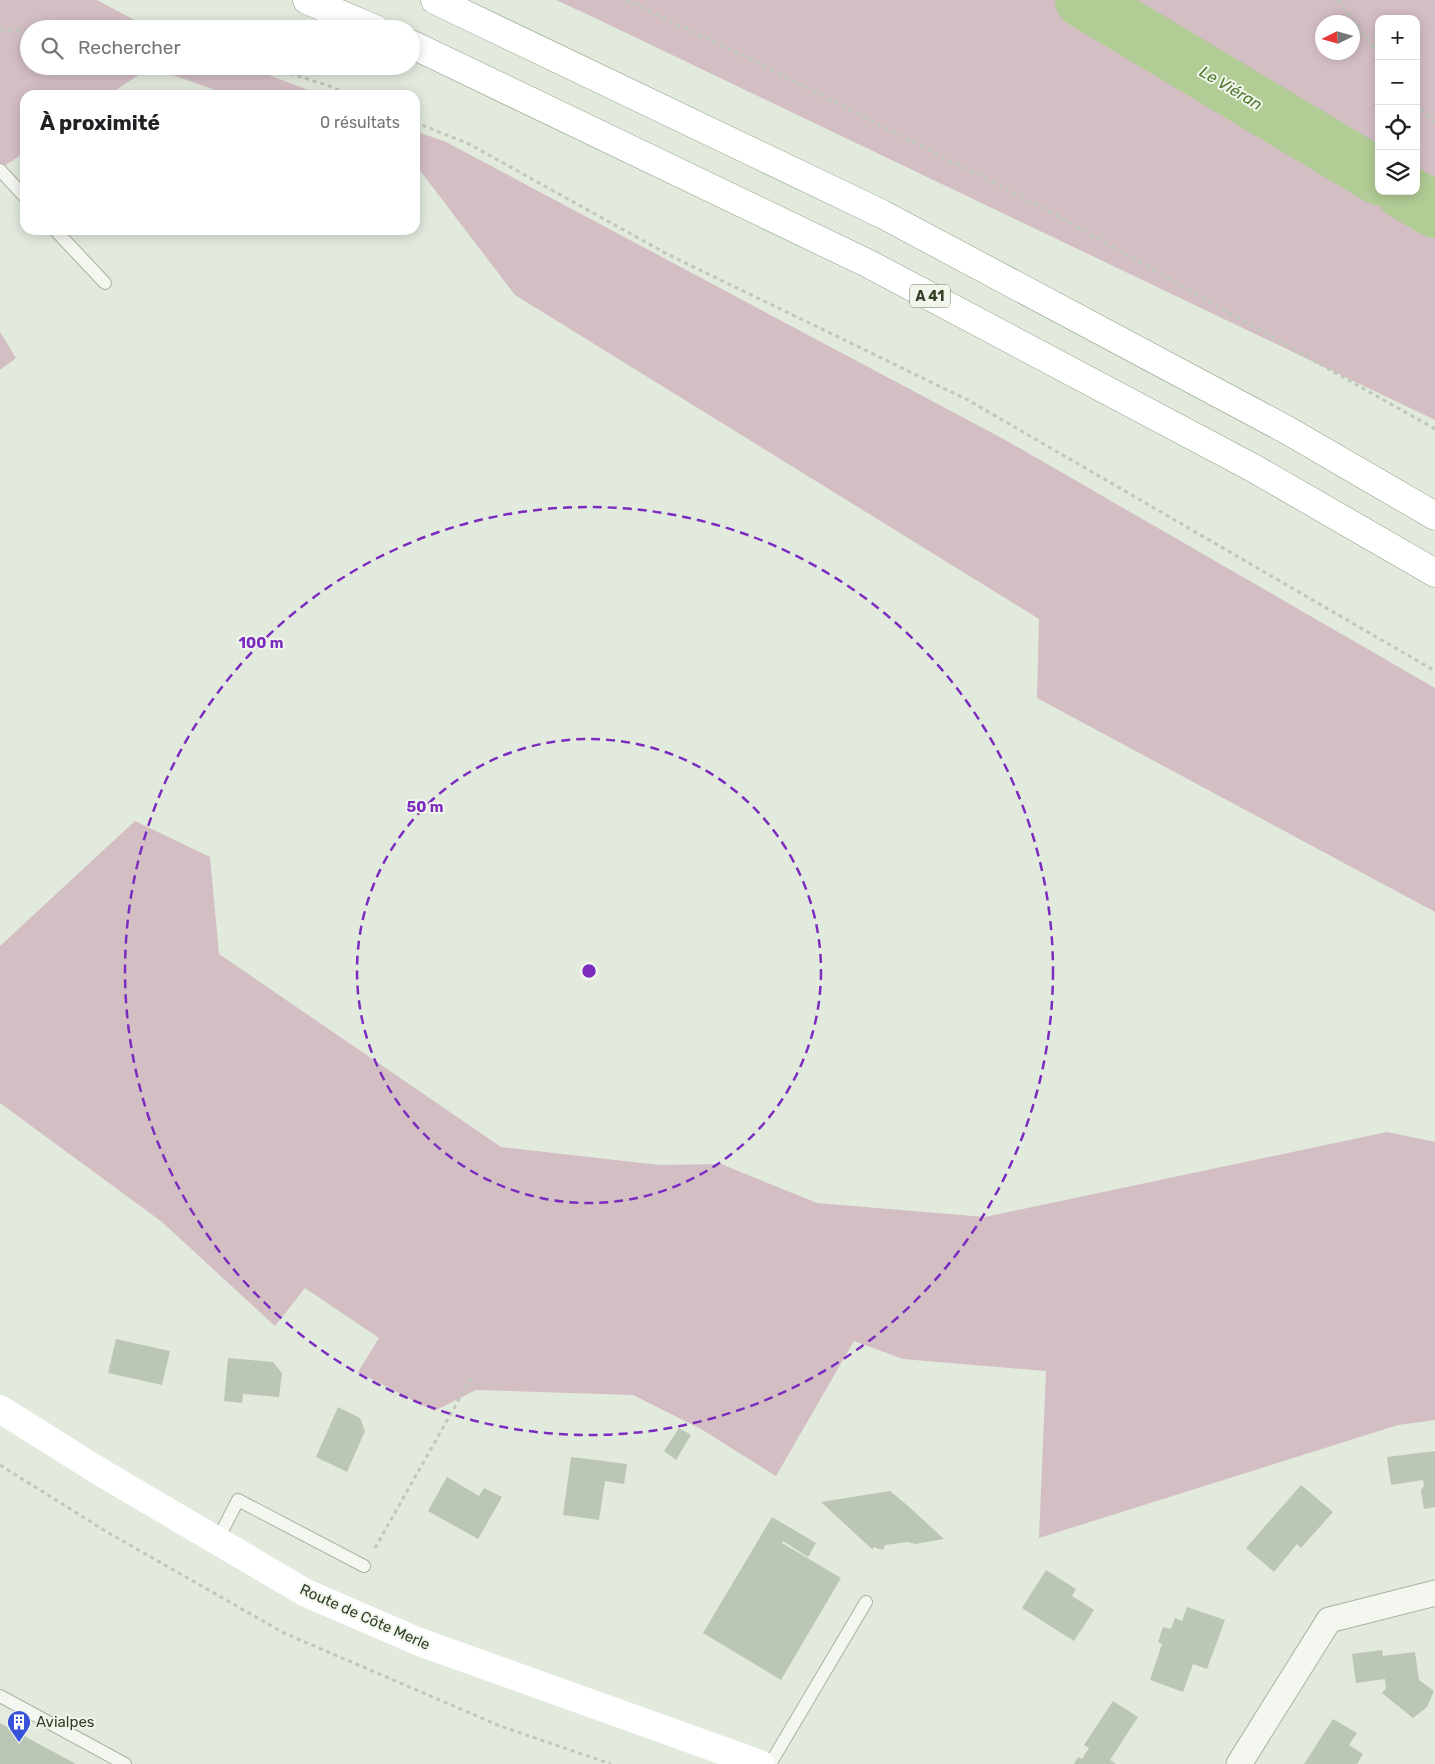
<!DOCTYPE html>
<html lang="fr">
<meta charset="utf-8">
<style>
body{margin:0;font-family:Rubik,sans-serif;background:#f6f6f6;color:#202124}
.controls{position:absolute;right:15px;top:15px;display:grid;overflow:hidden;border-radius:10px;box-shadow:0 2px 12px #0003}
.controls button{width:45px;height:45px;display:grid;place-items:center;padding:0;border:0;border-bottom:1px solid #e0e0e0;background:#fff;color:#202124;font:25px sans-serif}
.compass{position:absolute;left:1315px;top:15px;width:45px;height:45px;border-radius:50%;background:#fff;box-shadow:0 2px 12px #0003;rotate:265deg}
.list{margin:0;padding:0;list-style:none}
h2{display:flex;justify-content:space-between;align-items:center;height:65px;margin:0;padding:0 20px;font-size:21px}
h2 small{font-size:16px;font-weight:400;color:#757577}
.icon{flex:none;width:28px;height:28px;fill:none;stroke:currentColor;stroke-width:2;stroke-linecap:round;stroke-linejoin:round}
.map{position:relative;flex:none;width:1435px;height:1764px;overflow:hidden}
.search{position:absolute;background:#fff;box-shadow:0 2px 12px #0003;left:20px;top:20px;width:400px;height:55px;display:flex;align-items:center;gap:12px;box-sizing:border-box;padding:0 18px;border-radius:28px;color:#757577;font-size:19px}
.panel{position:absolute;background:#fff;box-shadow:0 2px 12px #0003;left:20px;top:90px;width:400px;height:145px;border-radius:15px}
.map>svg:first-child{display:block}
.green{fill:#d3bec4;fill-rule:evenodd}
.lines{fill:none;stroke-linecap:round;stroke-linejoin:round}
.river{stroke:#b1cc95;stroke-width:56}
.building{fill:#bbc6b4}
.lane-casing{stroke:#a9b3a2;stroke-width:14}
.street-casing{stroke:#a9b3a2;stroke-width:27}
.highway-casing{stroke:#8fa084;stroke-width:29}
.path{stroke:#c0c7bb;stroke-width:3;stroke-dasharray:4 4;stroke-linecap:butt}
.lane{stroke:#f3f7f0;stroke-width:12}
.street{stroke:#f3f7f0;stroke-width:25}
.secondary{stroke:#fff;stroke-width:28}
.highway{stroke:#fff;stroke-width:28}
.ring{fill:none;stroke:#7b2cbf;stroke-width:2.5;stroke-dasharray:9 6}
.labels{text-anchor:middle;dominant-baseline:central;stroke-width:4;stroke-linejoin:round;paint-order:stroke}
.shield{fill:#f1f6ed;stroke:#6a7762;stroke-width:1}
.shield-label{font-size:14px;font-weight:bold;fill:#304026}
.street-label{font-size:15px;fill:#304026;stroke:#f1f6ed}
.poi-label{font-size:15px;fill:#304026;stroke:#f1f6ed;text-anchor:start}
.water-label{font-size:16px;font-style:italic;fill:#4f782c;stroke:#f1f6ed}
.centre{fill:#7b2cbf;stroke:#f1f6ed;stroke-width:2.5}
.ring-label{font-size:15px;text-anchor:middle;font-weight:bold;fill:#7b2cbf;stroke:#f1f6ed;stroke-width:4;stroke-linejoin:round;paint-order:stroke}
</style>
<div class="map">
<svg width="1435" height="1764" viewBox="0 0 1435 1764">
<rect width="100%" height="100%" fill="#e2e9dd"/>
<g class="green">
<polygon points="0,0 97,0 151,29 29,29 29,66 245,66 321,95 229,95 150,67 109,95 25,95 25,152 0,169"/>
<path d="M556 0H1435V420L595 18ZM1379 19H1416V191H1379ZM1322 22H1352V52H1322Z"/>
<polygon points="415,131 446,142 1009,442 1435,688 1435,912 1037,698 1039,619 515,295 415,164"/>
<polygon points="0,332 16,358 0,370"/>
<polygon points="135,821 210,857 219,954 501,1147 659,1165 721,1164 817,1203 985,1217 1387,1132 1435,1142 1435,1420 1398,1425 1039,1538 1046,1371 903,1359 854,1341 776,1476 701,1429 633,1395 476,1390 434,1411 358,1372 379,1338 305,1288 275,1326 162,1222 0,1103 0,946"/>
</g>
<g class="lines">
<g class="river">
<polyline points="1083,0 1379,177"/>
<polyline points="1403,191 1435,210"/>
</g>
</g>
<g class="building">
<polygon points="116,1339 170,1351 162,1385 108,1373"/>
<polygon points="228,1358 273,1362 282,1373 279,1397 243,1394 242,1403 224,1401"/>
<polygon points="338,1407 360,1418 365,1431 347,1472 316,1457"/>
<polygon points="679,1428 691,1435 676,1460 664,1451"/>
<polygon points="1435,1451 1435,1507 1424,1509 1421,1490 1424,1486 1423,1480 1391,1485 1387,1457"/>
<polygon points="571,1457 627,1464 624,1484 605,1481 599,1520 563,1515"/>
<polygon points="447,1477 479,1496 484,1488 502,1497 478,1539 428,1511"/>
<polygon points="1301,1485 1333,1512 1301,1548 1297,1544 1274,1572 1246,1548"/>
<polygon points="890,1491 907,1505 944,1539 915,1544 908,1542 885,1545 883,1550 873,1547 873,1550 821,1502"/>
<polygon points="772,1517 816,1543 808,1557 783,1541 782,1543 841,1578 781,1680 703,1633"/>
<polygon points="1046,1570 1076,1589 1072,1596 1094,1610 1074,1641 1022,1608"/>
<polygon points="1187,1607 1225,1620 1207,1669 1193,1664 1183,1692 1150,1680 1162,1644 1158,1642 1163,1627 1171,1629 1175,1618 1182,1621"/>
<polygon points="1382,1650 1383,1656 1415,1652 1419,1680 1434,1691 1427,1707 1413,1718 1382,1693 1386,1688 1385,1679 1356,1683 1352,1654"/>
<polygon points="1113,1701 1138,1717 1110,1760 1116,1764 1074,1764 1078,1757 1082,1759 1089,1748 1084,1745"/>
<polygon points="1333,1719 1357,1733 1349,1745 1363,1754 1357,1764 1304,1764"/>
<polygon points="0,1723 76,1764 0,1764"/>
</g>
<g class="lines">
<g class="lane-casing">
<g id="lane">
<polyline points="0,170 25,197"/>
<polyline points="55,230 105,283"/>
<polyline points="217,1541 238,1500 364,1566"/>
<polyline points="0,1696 125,1764"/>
<polyline points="770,1764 866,1602"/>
</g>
</g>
<g class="street-casing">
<polyline id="street" points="1239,1764 1329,1620 1435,1593"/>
</g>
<g class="highway-casing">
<g id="highway">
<polyline points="307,0 375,29"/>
<polyline points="435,0 882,214 1287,430 1435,516"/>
<polyline points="411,44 867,263 1255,469 1435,573"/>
</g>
</g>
<g class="path">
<polyline points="626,0 754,61 1049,211 1435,429"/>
<polyline points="1338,0 1379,55"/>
<polyline points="0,29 29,31"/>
<polyline points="267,66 329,86 351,95"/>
<polyline points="1416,103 1435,122"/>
<polyline points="415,122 469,144 667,254 968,400 1435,671"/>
<polyline points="0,1465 107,1532 284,1633 500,1726 611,1764"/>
<polyline points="375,1548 471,1378"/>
</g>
<use href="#lane" class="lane"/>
<use href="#street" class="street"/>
<polyline class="secondary" points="0,1409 102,1473 306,1593 417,1641 760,1764"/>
<use href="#highway" class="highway"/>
</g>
<g class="ring">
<circle cx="589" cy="971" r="232"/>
<circle cx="589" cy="971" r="464"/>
</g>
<defs>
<g id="building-pin" transform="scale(1.25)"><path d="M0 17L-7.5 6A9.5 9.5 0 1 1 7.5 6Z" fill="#3752d9" stroke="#f1f6ed"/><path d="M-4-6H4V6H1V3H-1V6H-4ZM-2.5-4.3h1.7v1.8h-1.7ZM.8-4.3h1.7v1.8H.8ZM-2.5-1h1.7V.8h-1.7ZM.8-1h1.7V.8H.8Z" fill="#fff"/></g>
</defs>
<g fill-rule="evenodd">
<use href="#building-pin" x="19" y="1722"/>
</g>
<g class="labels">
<rect class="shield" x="910" y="284.5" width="40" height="23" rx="4"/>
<g class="shield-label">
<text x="930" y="296">A 41</text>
</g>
<g class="street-label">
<text transform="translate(365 1617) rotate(24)">Route de Côte Merle</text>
</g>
<g class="poi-label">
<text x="36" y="1722">Avialpes</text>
</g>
<g class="water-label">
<text transform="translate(1231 88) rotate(31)">Le Viéran</text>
</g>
</g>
<circle cx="589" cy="971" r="8" class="centre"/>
<g class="ring-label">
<text x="261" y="648">100 m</text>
<text x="425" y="812">50 m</text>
</g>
</svg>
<div class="controls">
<button>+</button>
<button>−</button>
<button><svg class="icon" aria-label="locate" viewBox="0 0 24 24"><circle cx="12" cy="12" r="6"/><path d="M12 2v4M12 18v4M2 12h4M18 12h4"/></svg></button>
<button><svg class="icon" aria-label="layers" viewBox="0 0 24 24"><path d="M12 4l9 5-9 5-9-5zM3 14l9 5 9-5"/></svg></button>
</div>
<svg class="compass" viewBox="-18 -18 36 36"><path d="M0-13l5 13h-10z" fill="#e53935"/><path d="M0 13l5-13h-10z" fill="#757577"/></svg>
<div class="search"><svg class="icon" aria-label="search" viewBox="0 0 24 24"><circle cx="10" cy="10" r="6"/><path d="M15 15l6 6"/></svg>Rechercher</div>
<section class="panel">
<h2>À proximité<small>0 résultats</small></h2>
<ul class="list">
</ul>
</section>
</div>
